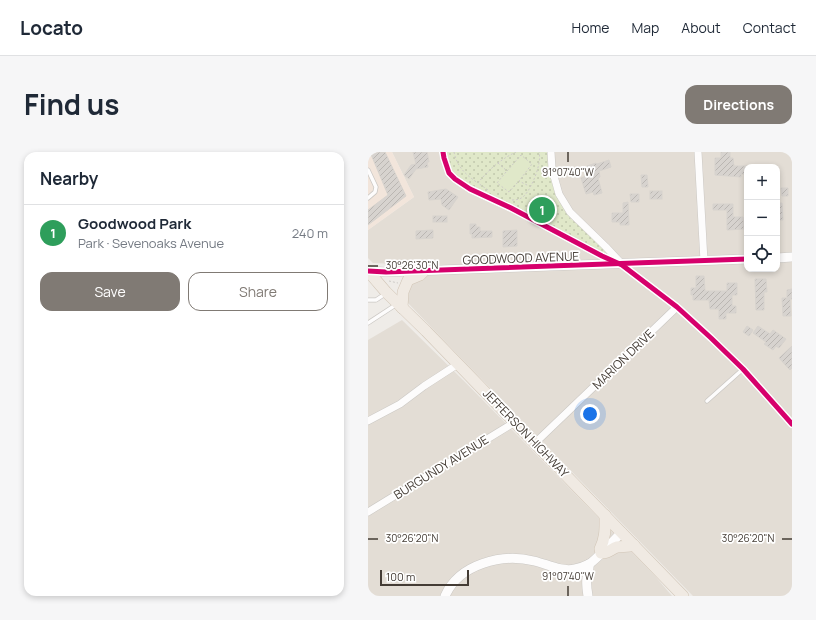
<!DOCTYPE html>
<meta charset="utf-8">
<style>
body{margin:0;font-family:Manrope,sans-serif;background:#f6f6f7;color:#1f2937}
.controls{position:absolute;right:12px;top:12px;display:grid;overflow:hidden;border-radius:8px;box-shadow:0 2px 6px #0003}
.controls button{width:36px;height:36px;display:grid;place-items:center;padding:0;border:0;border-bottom:1px solid #e0e1e3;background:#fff;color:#1f2937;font:20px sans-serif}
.scale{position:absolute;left:12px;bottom:10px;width:89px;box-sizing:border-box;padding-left:4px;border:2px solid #443c35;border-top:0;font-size:11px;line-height:14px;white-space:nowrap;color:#443c35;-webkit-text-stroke:3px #fff;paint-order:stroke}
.you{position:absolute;left:222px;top:262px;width:14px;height:14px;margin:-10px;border:3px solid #fff;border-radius:50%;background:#1a73e8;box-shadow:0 0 0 6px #1a73e833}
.badge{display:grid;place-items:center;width:26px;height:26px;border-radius:50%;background:#807a74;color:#fff;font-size:13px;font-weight:700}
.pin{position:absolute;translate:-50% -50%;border:2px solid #fff;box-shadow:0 1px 4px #0006}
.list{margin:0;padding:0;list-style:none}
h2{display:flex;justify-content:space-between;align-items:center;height:52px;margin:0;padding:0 16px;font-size:17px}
h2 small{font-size:13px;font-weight:400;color:#747a83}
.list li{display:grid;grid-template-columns:26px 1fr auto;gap:12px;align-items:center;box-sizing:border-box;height:56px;padding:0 16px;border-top:1px solid #e0e1e3}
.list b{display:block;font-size:15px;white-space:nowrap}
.list p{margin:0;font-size:13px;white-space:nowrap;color:#747a83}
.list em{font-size:13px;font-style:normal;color:#747a83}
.actions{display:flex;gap:8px;padding:12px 16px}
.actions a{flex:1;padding:9px 0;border:1px solid #807a74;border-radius:12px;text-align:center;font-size:14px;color:#807a74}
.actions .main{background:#807a74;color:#fff}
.icon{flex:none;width:22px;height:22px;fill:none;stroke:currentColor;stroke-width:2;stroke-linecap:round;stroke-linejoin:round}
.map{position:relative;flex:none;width:424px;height:444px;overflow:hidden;border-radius:12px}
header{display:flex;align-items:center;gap:24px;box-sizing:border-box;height:56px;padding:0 20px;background:#fff;border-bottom:1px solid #e0e1e3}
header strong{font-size:19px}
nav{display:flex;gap:22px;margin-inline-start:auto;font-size:14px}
.intro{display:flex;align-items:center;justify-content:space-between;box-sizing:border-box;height:96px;padding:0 24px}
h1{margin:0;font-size:28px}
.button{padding:10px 18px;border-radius:12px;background:#807a74;color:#fff;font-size:14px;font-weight:700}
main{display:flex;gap:24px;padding:0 24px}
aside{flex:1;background:#fff;border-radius:12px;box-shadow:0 2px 6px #0003}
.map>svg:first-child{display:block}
.residential{fill:#e3ddd5}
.commercial{fill:#f2e5db}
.green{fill:url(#green-dots)}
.pitch{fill:#e0e8c9}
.building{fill:url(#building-hatch);stroke:#d7d3ce}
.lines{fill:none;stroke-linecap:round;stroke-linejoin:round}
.service-casing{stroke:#cbc8c4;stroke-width:5}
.minor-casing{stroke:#cbc8c4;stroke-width:8}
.tertiary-casing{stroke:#cbc8c4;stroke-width:10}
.primary-casing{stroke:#d1c5b6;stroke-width:12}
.path{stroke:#cdcac7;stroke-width:1;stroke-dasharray:2 2;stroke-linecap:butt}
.service{stroke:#fdfcfc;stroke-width:3.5}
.minor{stroke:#fdfcfc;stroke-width:7}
.tertiary{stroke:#fdfcfc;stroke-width:9}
.primary{stroke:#f0eae3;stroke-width:11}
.cycleway-casing{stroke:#fff;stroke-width:8}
.cycleway{stroke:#d6006c;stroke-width:5}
.ticks{fill:none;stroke:#443c35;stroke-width:1.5}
.labels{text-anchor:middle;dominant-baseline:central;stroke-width:3.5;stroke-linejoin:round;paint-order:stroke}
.street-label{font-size:12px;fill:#443c35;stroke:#fff}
.ticks-label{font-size:10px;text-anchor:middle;fill:#443c35;stroke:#fff;stroke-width:3.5;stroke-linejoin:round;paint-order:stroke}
</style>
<header>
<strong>Locato</strong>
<nav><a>Home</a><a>Map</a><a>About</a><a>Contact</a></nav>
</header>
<div class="intro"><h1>Find us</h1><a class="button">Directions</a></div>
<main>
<aside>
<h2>Nearby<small></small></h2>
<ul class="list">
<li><span class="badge" style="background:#2e9e5b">1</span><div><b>Goodwood Park</b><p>Park · Sevenoaks Avenue</p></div><em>240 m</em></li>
</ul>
<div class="actions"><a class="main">Save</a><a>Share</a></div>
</aside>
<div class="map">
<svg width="424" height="444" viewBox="0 0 424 444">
<defs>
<pattern id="green-dots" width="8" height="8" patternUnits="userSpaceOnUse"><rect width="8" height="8" fill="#e0e8c9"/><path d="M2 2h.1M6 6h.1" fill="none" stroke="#c1c8ad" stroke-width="1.8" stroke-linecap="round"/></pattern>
<pattern id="building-hatch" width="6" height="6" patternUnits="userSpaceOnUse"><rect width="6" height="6" fill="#d7d3cf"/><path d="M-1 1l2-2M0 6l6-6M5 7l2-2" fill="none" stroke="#bab6b2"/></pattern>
</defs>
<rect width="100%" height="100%" fill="#efece8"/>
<g class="residential">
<polygon points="24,0 73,0 76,17 142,58 232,106 231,109 99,115 5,111 0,106 0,78 46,45"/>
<polygon points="184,0 424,0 424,103 409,104 409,15 379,15 379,105 255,107 201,56 193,42 187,25"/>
<polygon points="424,108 424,444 325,444 91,204 40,151 38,146 44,129 61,122 379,110 379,117 409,117 409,109"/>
<polygon points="34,168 97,230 220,355 287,424 304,444 0,444 0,188"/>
</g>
<polygon class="commercial" points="0,0 24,0 46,45 0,78"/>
<path class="green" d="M77 0H180L188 41 202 66 238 97 240 104 104 35C87 23 82 21 77 0Z"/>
<polygon class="pitch" points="153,4 164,13 141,39 130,30"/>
<g class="building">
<polygon points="2,0 17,0 38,44 0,73 0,58 20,43"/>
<polygon points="45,0 59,0 61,10 59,10 60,15 48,17 41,27 36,23 43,13 48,12"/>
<polygon points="353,0 362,0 362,6 365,6 366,14 379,14 379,22 373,22 373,25 347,23 347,6 353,6"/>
<polygon points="241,8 243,15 231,19 232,25 230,26 234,41 226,43 225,40 218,42 213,26 221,23 219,14 228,11 229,12"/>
<polygon points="273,23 279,23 280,35 274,35"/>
<polygon points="413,36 420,36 420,44 414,44"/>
<polygon points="78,37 90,45 81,58 74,53 73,47 61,48 60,40"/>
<rect x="282" y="39" width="12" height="8"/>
<polygon points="262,42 271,42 271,50 263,50"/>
<polygon points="260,50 261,73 252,73 252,70 244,70 244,61 255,61 255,51"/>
<polygon points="409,51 414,51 415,68 409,68"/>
<polygon points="345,52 365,52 365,65 375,65 376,77 359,78 359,58 345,58"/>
<rect x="65" y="64" width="14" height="6"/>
<polygon points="102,72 108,72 108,75 112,75 112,79 124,79 124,85 104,86 104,82 102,82"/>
<polygon points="65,78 65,86 48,87 48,79"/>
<polygon points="149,78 149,94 135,95 135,79"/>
<polygon points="328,124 336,124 337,139 359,139 359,131 369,131 369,143 364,143 364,154 368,154 368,161 358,161 358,167 351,167 351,157 342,157 341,148 325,148 325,143 323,143 323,136 328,136"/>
<polygon points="387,127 398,127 399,140 396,140 396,158 388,158"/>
<polygon points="424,137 424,147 422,147 423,164 415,164 414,146 419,146 419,138"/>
<polygon points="379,174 385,178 381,184 375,180"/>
<polygon points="390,174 402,182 405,178 418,187 411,196 408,194 405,198 396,192 398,190 385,181"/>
<polygon points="424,194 424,216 422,218 411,206"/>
</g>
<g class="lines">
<g class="service-casing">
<g id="service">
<polyline points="0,18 8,35 7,40 0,46"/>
<polyline points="0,148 8,148 17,142"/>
<polyline points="0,171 29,152"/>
<polyline points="339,249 375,217"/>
</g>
</g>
<g class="minor-casing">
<g id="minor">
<polyline points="75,0 76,6 81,21 87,27 102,37 143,56 234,104 254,113 309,155 343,186 375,217 424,272"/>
<polyline points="183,0 184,17 191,42 202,60 238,95 253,111"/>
<polyline points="330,0 336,109"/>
<polyline points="0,269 32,252 56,234 90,212"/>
<polyline points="167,291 309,155"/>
<polyline points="0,360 147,270"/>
</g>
</g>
<g class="tertiary-casing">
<g id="tertiary">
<polyline points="409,106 424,105"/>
<polyline points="0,119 18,120 379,107"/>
<path d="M77 444C91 412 134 401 166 409 179 412 193 420 207 417 212 416 217 414 221 412 227 409 248 386 254 380"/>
<path d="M220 444C219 438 218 432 219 426 219 421 222 417 221 412"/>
</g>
</g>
<g class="primary-casing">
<g id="primary">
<polyline points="0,119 18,140 58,179 315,444"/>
<polyline points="34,156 35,140 40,128 52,123 56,119"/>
<path d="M237 363C237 375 238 385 232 397L233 401C240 402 243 397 249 395 255 394 260 395 266 393"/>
</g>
</g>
<g class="path">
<path d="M86 0C89 15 98 23 110 31"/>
<polyline points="130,11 139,19 153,3 164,12 151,29 161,34"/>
<polyline points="138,20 129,31 141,40 150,30"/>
<path d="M120 38 110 31C120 18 133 7 148 0"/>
<path d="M144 48C149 48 153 47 156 44 164 36 174 11 171 0"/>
<polyline points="21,129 30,131"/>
</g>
<use href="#service" class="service"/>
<use href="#minor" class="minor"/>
<use href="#tertiary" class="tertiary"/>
<use href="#primary" class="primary"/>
<g class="cycleway-casing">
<g id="cycleway">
<polyline points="75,0 76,6 81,21 87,27 102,37 143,56 234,104 254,113 309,155 343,186 375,217 424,272"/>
<polyline points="0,119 18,120 379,107"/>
</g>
</g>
<use href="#cycleway" class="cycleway"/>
</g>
<path class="ticks" d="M200 0V10M0 114H10M0 387H10M414 387H424M200 434V444"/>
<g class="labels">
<g class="street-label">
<text transform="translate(153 106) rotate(-2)">GOODWOOD AVENUE</text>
<text transform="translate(255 207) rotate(-44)">MARION DRIVE</text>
<text transform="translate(158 281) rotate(46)">JEFFERSON HIGHWAY</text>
<text transform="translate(73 315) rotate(-32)">BURGUNDY AVENUE</text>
</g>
</g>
<g class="ticks-label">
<text x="200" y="24">91°07'40"W</text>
<text x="44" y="117">30°26'30"N</text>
<text x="44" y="390">30°26'20"N</text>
<text x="380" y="390">30°26'20"N</text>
<text x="200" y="428">91°07'40"W</text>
</g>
</svg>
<div class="controls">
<button>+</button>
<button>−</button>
<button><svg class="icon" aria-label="locate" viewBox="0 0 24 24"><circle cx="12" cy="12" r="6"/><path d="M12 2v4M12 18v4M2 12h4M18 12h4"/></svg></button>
</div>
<div class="scale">100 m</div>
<div class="you"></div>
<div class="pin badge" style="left:174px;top:58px;background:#2e9e5b">1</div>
</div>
</main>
